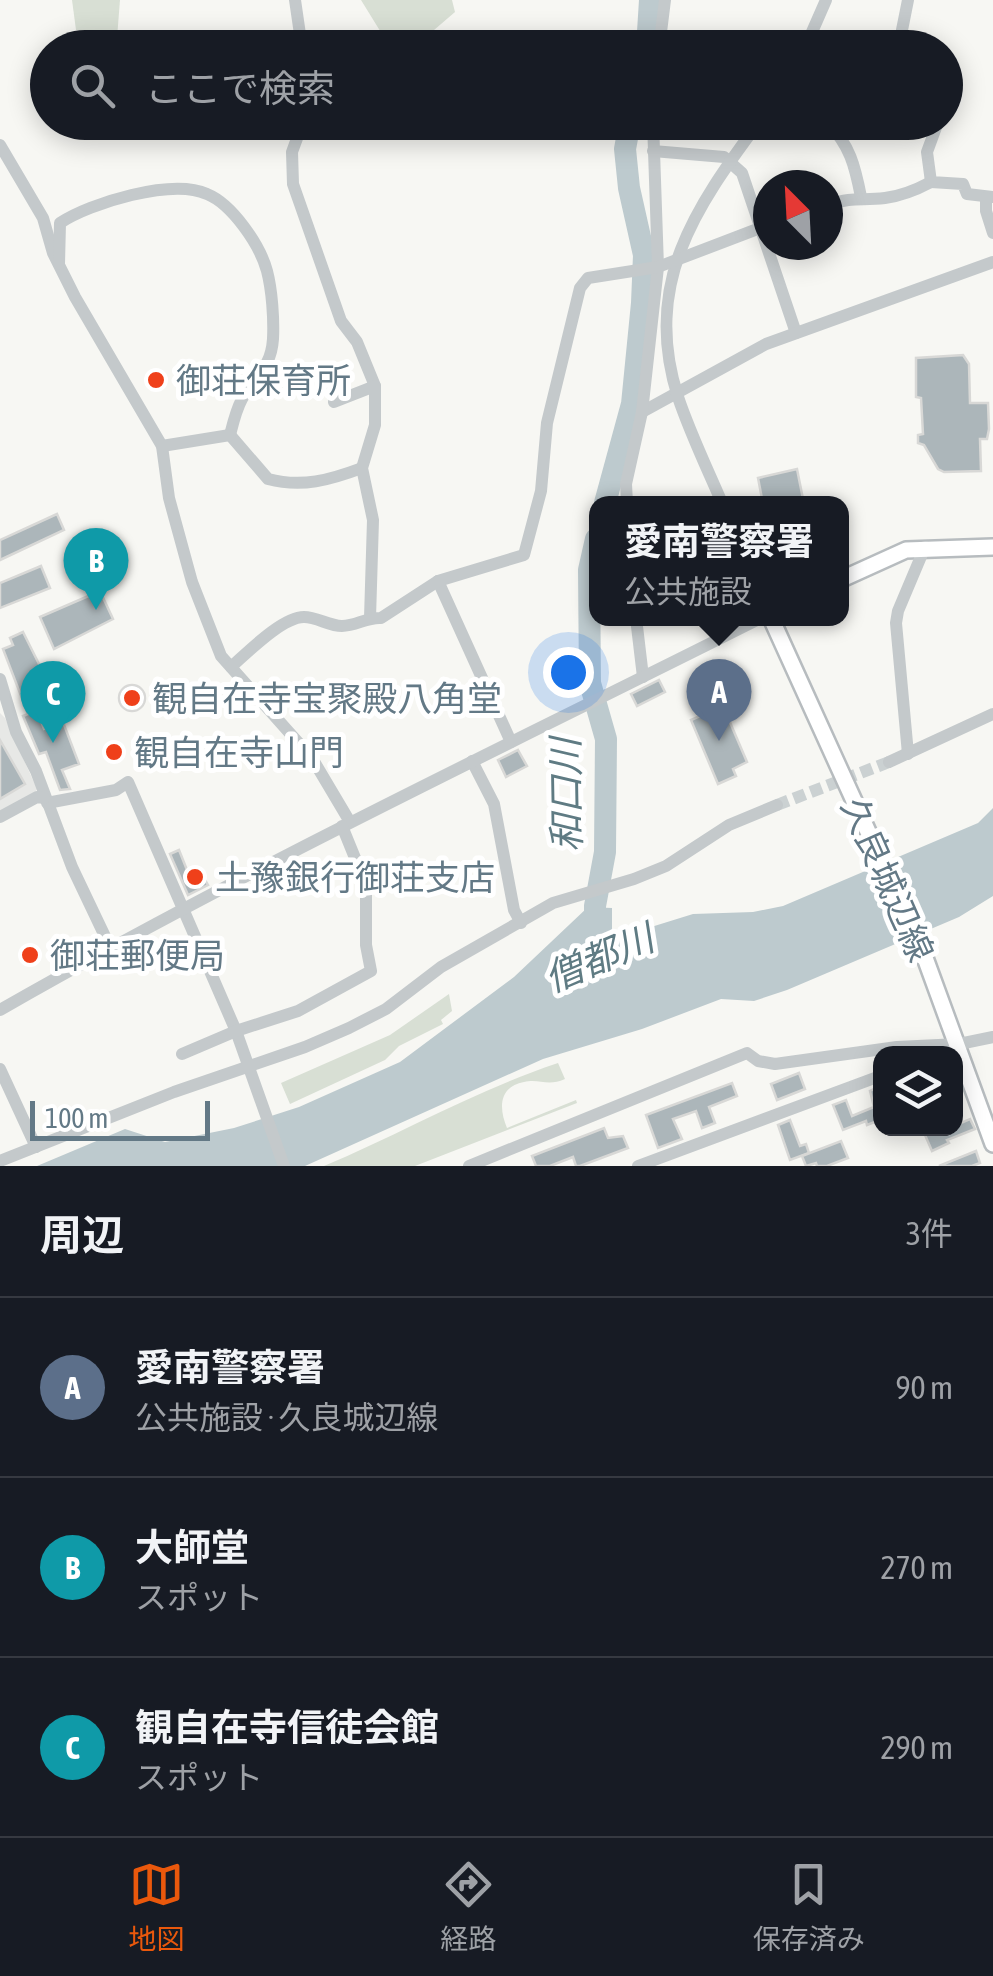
<!DOCTYPE html>
<html lang="ja">
<meta charset="utf-8">
<style>
body{margin:0;font-family:"Asap Condensed","Noto Sans JP",sans-serif;background:#242831;color:#f1f3f6}
.controls{position:absolute;right:30px;bottom:30px;display:grid;overflow:hidden;border-radius:20px;box-shadow:0 5px 25px #0003}
.controls button{width:90px;height:90px;display:grid;place-items:center;padding:0;border:0;border-bottom:2px solid #363941;background:#171b24;color:#f1f3f6;font:50px sans-serif}
.compass{position:absolute;left:753px;top:170px;width:90px;height:90px;border-radius:50%;background:#171b24;box-shadow:0 5px 25px #0003;rotate:336deg}
.scale{position:absolute;left:30px;bottom:25px;width:180px;box-sizing:border-box;padding-left:10px;border:5px solid #637986;border-top:0;font-size:28px;line-height:35px;white-space:nowrap;color:#637986;-webkit-text-stroke:8px #fff;paint-order:stroke}
.you{position:absolute;left:568px;top:672px;width:35px;height:35px;margin:-25px;border:8px solid #fff;border-radius:50%;background:#1a73e8;box-shadow:0 0 0 15px #1a73e833}
.badge{display:grid;place-items:center;width:65px;height:65px;border-radius:50%;background:#ea580c;color:#fff;font-size:32px;font-weight:700}
.pin{position:absolute;translate:-50% -82px;filter:drop-shadow(0 2px 5px #0008)}
.pin::after{content:'';position:absolute;top:52px;width:35px;height:30px;background:inherit;clip-path:polygon(0 0,100% 0,50% 100%)}
.popup{position:absolute;left:589px;top:496px;width:260px;height:130px;box-sizing:border-box;display:grid;place-content:center;border-radius:20px;background:#171b24;filter:drop-shadow(0 2px 8px #0005);font-size:32px;white-space:nowrap;color:#9ea1a6}
.popup b{font-size:38px;color:#f1f3f6}
.popup::after{content:'';position:absolute;left:50%;top:100%;margin-left:-20px;border:20px solid transparent;border-top-color:#171b24}
.list{margin:0;padding:0;list-style:none}
h2{display:flex;justify-content:space-between;align-items:center;height:130px;margin:0;padding:0 40px;font-size:42px}
h2 small{font-size:32px;font-weight:400;color:#9ea1a6}
.list li{display:grid;grid-template-columns:65px 1fr auto;gap:30px;align-items:center;box-sizing:border-box;height:180px;padding:0 40px;border-top:2px solid #363941}
.list b{display:block;font-size:38px;white-space:nowrap}
.list p{margin:0;font-size:32px;white-space:nowrap;color:#9ea1a6}
.list em{font-size:32px;font-style:normal;color:#9ea1a6}
.icon{flex:none;width:55px;height:55px;fill:none;stroke:currentColor;stroke-width:2;stroke-linecap:round;stroke-linejoin:round}
.map{position:relative;flex:none;width:993px;height:1166px;overflow:hidden}
.search{position:absolute;background:#171b24;box-shadow:0 5px 25px #0003;left:30px;right:30px;top:30px;height:110px;display:flex;align-items:center;gap:25px;box-sizing:border-box;padding:0 35px;border-radius:55px;color:#9ea1a6;font-size:38px}
.sheet{height:670px;background:#171b24}
nav{display:flex;justify-content:space-around;align-items:center;box-sizing:border-box;height:140px;border-top:2px solid #363941;background:#171b24;font-size:28px;color:#9ea1a6}
nav a{display:grid;justify-items:center;gap:5px}
nav .on{color:#ea580c}
.map>svg:first-child{display:block}
.built{fill:#e7e8e6}
.green{fill:#d8dfd4}
.water{fill:#bdcace}
.lines{fill:none;stroke-linecap:round;stroke-linejoin:round}
.river{stroke:#bdcace;stroke-width:22}
.building{fill:#acb6ba;stroke:#d8d8d6;stroke-width:2.5}
.minor-tunnel{stroke:#cbd1d2;stroke-width:12;stroke-dasharray:12 6;stroke-linecap:butt}
.major-casing{stroke:#b7bcbf;stroke-width:20}
.minor{stroke:#c4c9cb;stroke-width:12}
.major{stroke:#fff;stroke-width:15}
.poi-dot{fill:#ef401a;stroke:#fff;stroke-width:4}
.labels{text-anchor:middle;dominant-baseline:central;stroke-width:10;stroke-linejoin:round;paint-order:stroke}
.poi-label{font-size:35px;fill:#637986;stroke:#fff;text-anchor:start}
.street-label{font-size:35px;fill:#637986;stroke:#fff}
.water-label{font-size:38px;font-style:italic;fill:#5f7b83;stroke:#fff}
</style>
<div class="map">
<svg width="993" height="1166" viewBox="0 0 993 1166">
<rect width="100%" height="100%" fill="#f7f7f3"/>
<polygon class="built" points="0,713 5,718 37,789 34,795 0,811"/>
<g class="green">
<polygon points="120,0 117,38 76,30 72,0"/>
<polygon points="361,0 452,0 455,12 427,36 432,47 390,47"/>
<polygon points="449,994 452,1011 441,1020 443,1024 399,1046 385,1060 290,1104 281,1083 390,1035"/>
<path d="M558 1063 565 1079C547 1087 539 1078 524 1082 498 1087 499 1109 507 1128L576 1100 577 1103 415 1166H324C402 1133 477 1090 558 1063Z"/>
</g>
<polygon class="water" points="993,808 993,896 959,917 787,990 754,1001 721,999 642,1029 543,1059 305,1166 37,1166 125,1129 165,1142 234,1128 299,1107 400,1062 514,977 588,907 612,908 612,930 635,932 693,914 753,912 783,906 978,823"/>
<g class="lines">
<g class="river">
<polyline points="647,48 650,0"/>
<polyline points="605,503 632,404 642,303 644,255 629,188 625,149 630,122"/>
<polyline points="595,934 595,906 605,852 606,739 590,683 589,570 596,539"/>
</g>
</g>
<g class="building">
<polygon points="963,355 969,364 970,403 988,403 989,429 987,439 980,439 981,471 944,472 938,469 924,445 918,443 918,435 923,434 921,398 916,397 916,358"/>
<polygon points="797,469 804,504 763,504 758,478"/>
<polygon points="57,514 64,530 0,560 0,540"/>
<polygon points="41,566 50,588 0,608 0,583"/>
<polygon points="100,591 113,619 54,649 40,617"/>
<polygon points="23,632 57,700 36,709 44,729 63,722 79,764 62,770 70,789 60,790 46,752 39,754 23,716 28,714 3,649 13,645 10,638"/>
<polygon points="659,680 665,692 637,706 631,694"/>
<circle cx="132" cy="698" r="13"/>
<polygon points="723,706 747,762 733,769 736,776 718,784 691,720"/>
<polygon points="0,740 25,784 0,799"/>
<polygon points="518,750 527,766 506,777 498,760"/>
<polygon points="179,850 189,875 199,870 208,885 188,895 170,854"/>
<polygon points="799,1073 805,1089 777,1100 771,1084"/>
<polygon points="732,1083 737,1096 709,1107 715,1123 702,1128 696,1111 673,1119 682,1139 658,1148 646,1115"/>
<polygon points="880,1086 880,1120 867,1125 866,1121 843,1130 833,1105 846,1100 852,1116 874,1107 870,1091"/>
<polygon points="970,1119 975,1129 947,1140 949,1143 932,1151 922,1128 956,1128 956,1125"/>
<polygon points="790,1120 800,1146 806,1144 809,1153 790,1160 778,1125"/>
<polygon points="604,1128 608,1138 623,1136 628,1148 580,1166 576,1166 573,1157 550,1166 536,1166 532,1156"/>
<polygon points="841,1141 848,1158 827,1166 817,1166 816,1163 806,1166 802,1156"/>
<polygon points="976,1151 980,1163 972,1166 939,1166"/>
</g>
<g class="lines">
<polyline class="minor-tunnel" points="777,805 889,762"/>
<g class="major-casing">
<g id="major">
<polyline points="842,579 906,550 993,547"/>
<polyline points="771,618 924,955 993,1144"/>
</g>
</g>
<g class="minor">
<polyline points="295,0 302,48"/>
<polyline points="659,48 665,0"/>
<polyline points="728,48 730,48"/>
<polyline points="805,48 826,0"/>
<polyline points="906,48 902,30 908,0"/>
<polyline points="303,122 292,152 293,184 341,321 357,342 375,386 334,402"/>
<path d="M827 122C850 145 855 166 861 197"/>
<polyline points="938,122 927,152 931,182 963,184 967,194 993,197"/>
<polyline points="0,145 43,218 53,253 75,297 162,446 169,498 192,582 221,656 312,758 350,822"/>
<polyline points="653,151 724,157 742,173 796,333"/>
<polyline points="986,198 986,211 993,233"/>
<path d="M828 205C854 196 861 201 885 198 901 196 916 190 931 182"/>
<path d="M59 264 60 223C90 203 172 178 207 194 232 204 260 245 267 271 272 290 274 319 273 339 271 369 255 375 242 399 236 410 233 423 230 435"/>
<polyline points="642,412 766,344 993,262"/>
<path d="M230 435 268 479C302 488 330 480 362 468"/>
<polyline points="162,446 230,435"/>
<polyline points="627,503 626,484 642,412 658,267 653,122"/>
<path d="M722 503C707 468 690 433 678 397 642 284 695 208 759 122"/>
<polyline points="438,581 511,742"/>
<polyline points="370,618 373,520 362,468 375,425 375,386"/>
<polyline points="636,618 643,677"/>
<path d="M231 667C247 653 282 617 304 617 317 617 329 626 342 626 356 626 367 617 381 618L438 581 524 555 541 491 547 423 580 288 588 278 658 267 768 225"/>
<polyline points="0,679 16,732 36,771 72,867 111,949"/>
<polyline points="908,754 896,623 898,611 925,547"/>
<polyline points="472,761 494,804 514,910 521,923"/>
<polyline points="889,762 993,714"/>
<polyline points="47,803 116,790 128,782 236,1031 284,1166"/>
<polyline points="0,817 37,797 44,798"/>
<path d="M0 1010C248 868 506 746 761 618"/>
<polyline points="182,1054 236,1031 298,1011 371,971 366,945 366,885 342,826"/>
<polyline points="0,1069 36,1147"/>
<polyline points="0,1161 174,1092 305,1047 349,1028 386,1009 441,967 553,903 634,879 666,866 729,825 777,805"/>
<polyline points="469,1166 747,1053 758,1061 775,1064 897,1047 959,1044 993,1037"/>
<polyline points="638,1166 880,1076"/>
</g>
<use href="#major" class="major"/>
</g>
<g class="poi-dot">
<circle cx="156" cy="380" r="10"/>
<circle cx="132" cy="698" r="10"/>
<circle cx="114" cy="752" r="10"/>
<circle cx="195" cy="877" r="10"/>
<circle cx="30" cy="955" r="10"/>
</g>
<g class="labels">
<g class="poi-label">
<text x="176" y="380">御荘保育所</text>
<text x="152" y="698">観自在寺宝聚殿八角堂</text>
<text x="134" y="752">観自在寺山門</text>
<text x="215" y="877">土豫銀行御荘支店</text>
<text x="50" y="955">御荘郵便局</text>
</g>
<g class="street-label">
<text transform="translate(888 879) rotate(66)">久良城辺線</text>
</g>
<g class="water-label">
<text transform="translate(566 795) rotate(-91)">和口川</text>
<text transform="translate(599 958) rotate(-23)">僧都川</text>
</g>
</g>
</svg>
<div class="controls">
<button><svg class="icon" aria-label="layers" viewBox="0 0 24 24"><path d="M12 4l9 5-9 5-9-5zM3 14l9 5 9-5"/></svg></button>
</div>
<svg class="compass" viewBox="-18 -18 36 36"><path d="M0-13l5 13h-10z" fill="#e53935"/><path d="M0 13l5-13h-10z" fill="#9ea1a6"/></svg>
<div class="scale">100 m</div>
<div class="you"></div>
<div class="pin badge" style="left:719px;top:741px;background:#5c6f8a">A</div>
<div class="popup"><b>愛南警察署</b>公共施設</div>
<div class="pin badge" style="left:96px;top:610px;background:#0f9aa8">B</div>
<div class="pin badge" style="left:53px;top:743px;background:#0f9aa8">C</div>
<div class="search"><svg class="icon" aria-label="search" viewBox="0 0 24 24"><circle cx="10" cy="10" r="6"/><path d="M15 15l6 6"/></svg>ここで検索</div>
</div>
<section class="sheet">
<h2>周辺<small>3件</small></h2>
<ul class="list">
<li><span class="badge" style="background:#5c6f8a">A</span><div><b>愛南警察署</b><p>公共施設 · 久良城辺線</p></div><em>90 m</em></li>
<li><span class="badge" style="background:#0f9aa8">B</span><div><b>大師堂</b><p>スポット</p></div><em>270 m</em></li>
<li><span class="badge" style="background:#0f9aa8">C</span><div><b>観自在寺信徒会館</b><p>スポット</p></div><em>290 m</em></li>
</ul>
</section>
<nav>
<a class="on"><svg class="icon" aria-label="map" viewBox="0 0 24 24"><path d="M3 6l6-2 6 2 6-2v14l-6 2-6-2-6 2zM9 4v14M15 6v14"/></svg>地図</a>
<a><svg class="icon" aria-label="directions" viewBox="0 0 24 24"><path d="M12 3l9 9-9 9-9-9zM9 14v-3h6M13 9l2 2-2 2"/></svg>経路</a>
<a><svg class="icon" aria-label="saved" viewBox="0 0 24 24"><path d="M7 4h10v16l-5-4-5 4z"/></svg>保存済み</a>
</nav>
